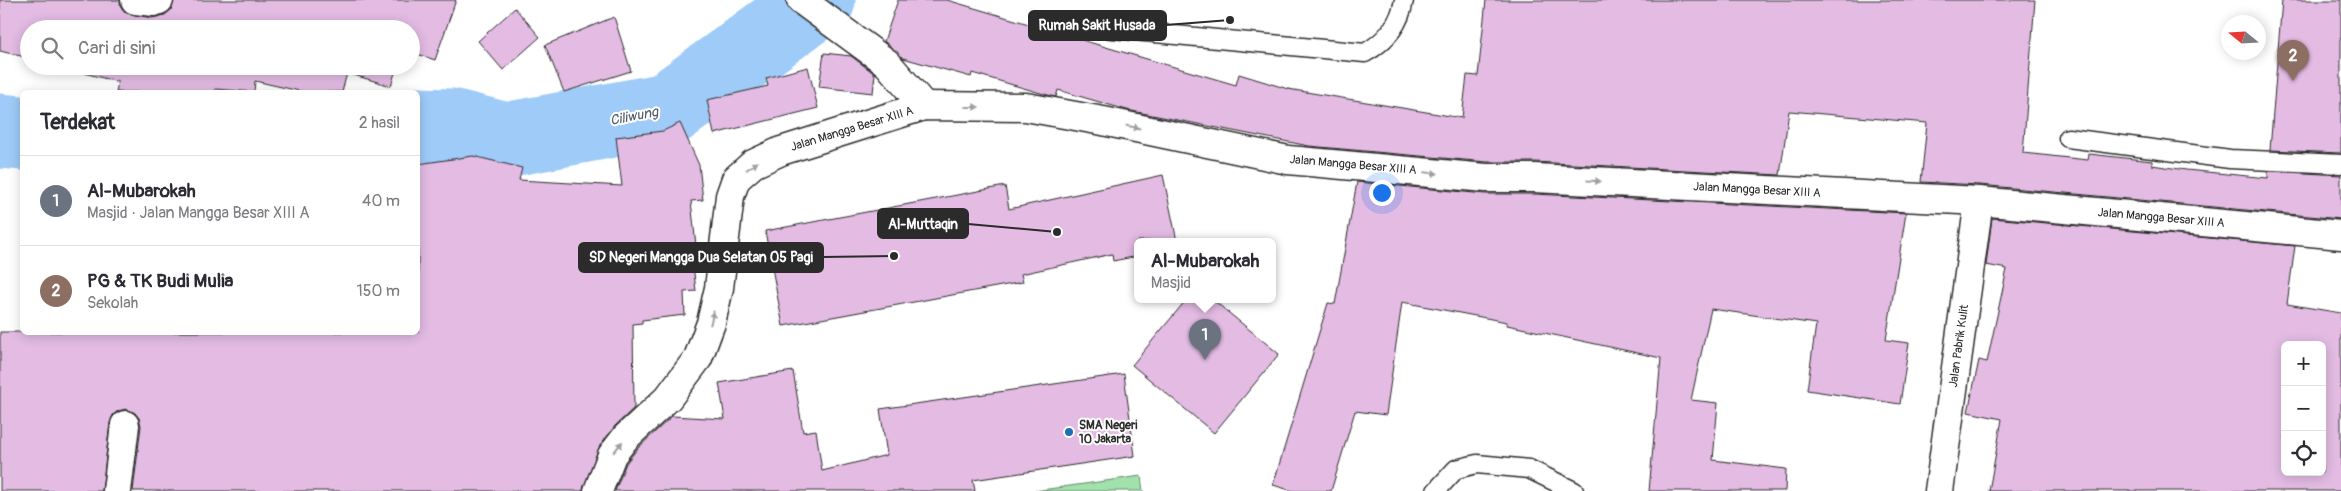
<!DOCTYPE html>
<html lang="id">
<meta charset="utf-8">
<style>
body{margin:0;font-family:Pangolin,sans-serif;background:#f2f2f3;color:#2b2b33}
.controls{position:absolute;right:15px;bottom:15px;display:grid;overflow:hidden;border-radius:8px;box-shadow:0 2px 12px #0003}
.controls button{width:45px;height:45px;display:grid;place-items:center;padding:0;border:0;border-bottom:1px solid #e1e1e2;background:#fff;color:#2b2b33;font:25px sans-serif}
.compass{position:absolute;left:2221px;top:15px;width:45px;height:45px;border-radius:50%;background:#fff;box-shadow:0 2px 12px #0003;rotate:288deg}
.you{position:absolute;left:1381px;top:192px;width:18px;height:18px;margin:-12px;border:4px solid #fff;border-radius:50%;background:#1a73e8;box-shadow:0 0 0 8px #1a73e833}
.badge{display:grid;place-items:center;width:32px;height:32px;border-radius:50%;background:#1f6fb2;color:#fff;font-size:16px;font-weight:700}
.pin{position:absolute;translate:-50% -41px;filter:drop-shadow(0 1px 2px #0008)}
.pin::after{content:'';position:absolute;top:26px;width:18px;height:15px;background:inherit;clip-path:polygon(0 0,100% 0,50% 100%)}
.popup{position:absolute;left:1134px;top:238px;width:142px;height:65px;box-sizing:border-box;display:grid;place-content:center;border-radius:8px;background:#fff;filter:drop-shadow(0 1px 4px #0005);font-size:16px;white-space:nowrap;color:#7c7c81}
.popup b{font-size:19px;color:#2b2b33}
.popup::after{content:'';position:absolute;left:50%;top:100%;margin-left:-10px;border:10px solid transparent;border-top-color:#fff}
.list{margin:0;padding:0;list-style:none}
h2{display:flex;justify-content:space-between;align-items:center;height:65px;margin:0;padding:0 20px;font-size:21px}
h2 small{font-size:16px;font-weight:400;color:#7c7c81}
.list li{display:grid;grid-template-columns:32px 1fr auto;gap:15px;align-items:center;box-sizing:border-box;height:90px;padding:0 20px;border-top:1px solid #e1e1e2}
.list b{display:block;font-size:19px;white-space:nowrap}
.list p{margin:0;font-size:16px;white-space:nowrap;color:#7c7c81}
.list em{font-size:16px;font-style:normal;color:#7c7c81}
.icon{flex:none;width:28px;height:28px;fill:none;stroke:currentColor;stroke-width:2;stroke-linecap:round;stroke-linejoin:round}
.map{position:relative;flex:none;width:2341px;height:491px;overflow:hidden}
.search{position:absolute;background:#fff;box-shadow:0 2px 12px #0003;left:20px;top:20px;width:400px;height:55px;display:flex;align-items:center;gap:12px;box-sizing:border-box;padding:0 18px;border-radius:28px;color:#7c7c81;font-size:19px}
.panel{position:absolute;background:#fff;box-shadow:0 2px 12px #0003;left:20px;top:90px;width:400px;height:245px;border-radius:8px}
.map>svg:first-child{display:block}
.green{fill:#a1e1ab;stroke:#66866b}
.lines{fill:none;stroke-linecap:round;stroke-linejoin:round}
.river{stroke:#9ecbf8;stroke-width:75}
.building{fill:#e3bbe3;stroke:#2b2b2b;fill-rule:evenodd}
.lane-casing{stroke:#2b2b2b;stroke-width:21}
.street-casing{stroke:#2b2b2b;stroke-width:31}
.lane{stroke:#fff;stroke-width:18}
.street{stroke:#fff;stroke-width:28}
.oneway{fill:#a0a0a0}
.poi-dot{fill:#1f6fb2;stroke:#fff;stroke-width:2}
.labels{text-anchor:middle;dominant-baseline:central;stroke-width:4;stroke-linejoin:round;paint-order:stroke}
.street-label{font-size:12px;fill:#2b2b2b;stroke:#fff}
.poi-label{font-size:12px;font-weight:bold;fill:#2b2b2b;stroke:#fff;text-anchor:start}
.water-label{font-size:14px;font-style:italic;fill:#4e5b68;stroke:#fff}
.leader{fill:none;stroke:#2b2b2b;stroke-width:2}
.callout-dot{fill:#2b2b2b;stroke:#fff;stroke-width:2}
.callout{fill:#2b2b2b;stroke:#2b2b2b;stroke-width:2}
.callout-label{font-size:14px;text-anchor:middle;font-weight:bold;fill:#fff}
</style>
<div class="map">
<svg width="2341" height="491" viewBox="0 0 2341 491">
<rect width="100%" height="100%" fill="#fff"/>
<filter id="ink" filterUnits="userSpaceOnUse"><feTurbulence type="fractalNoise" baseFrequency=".02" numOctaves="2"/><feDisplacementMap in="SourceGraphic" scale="10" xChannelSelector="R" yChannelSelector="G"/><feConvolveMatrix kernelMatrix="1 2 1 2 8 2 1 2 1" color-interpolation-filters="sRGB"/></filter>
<g filter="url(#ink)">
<polygon class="green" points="1141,476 1143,491 1034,491"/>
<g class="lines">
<g class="river">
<polyline points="418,125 451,126 506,140 667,110 818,0"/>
<polyline points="0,131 22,133"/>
</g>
</g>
<g class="building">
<polygon points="0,0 120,0 121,7 126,13 152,18 165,15 171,10 174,0 456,0 435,60 411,52 411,29 29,29 29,58 0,51"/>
<polygon points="898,0 947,0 1039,27 1048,33 1068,36 1236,85 1239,74 1288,89 1462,118 1467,75 1478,76 1486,0 2035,0 2023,153 2088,160 2089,154 2152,161 2152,165 2186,170 2268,178 2268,171 2341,175 2341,219 1980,185 1921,182 1927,123 1789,111 1780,175 1535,162 1487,162 1309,146 1127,110 1058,90 1056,97 1044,94 972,73 971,77 903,58 884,41"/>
<polygon points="2282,0 2341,0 2341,153 2270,150"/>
<polygon points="515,8 540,37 503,70 478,41"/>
<polygon points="614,17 631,71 564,92 545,45"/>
<polygon points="824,53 851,56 875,74 873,93 819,87"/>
<polygon points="58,66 397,66 391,86 347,73 342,92 304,92 255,81 254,92 215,89 215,92 116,92 118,82"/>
<polygon points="808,67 818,108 714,134 707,100 768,86 766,78"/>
<polygon points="680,123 699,165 703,200 691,201 698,263 693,264 696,291 684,292 685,315 642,320 642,323 633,324 634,408 615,426 600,446 583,491 133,491 141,426 139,418 135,413 126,409 118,411 113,415 110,423 102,491 0,491 0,332 418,332 418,164 473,156 522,168 519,180 622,186 616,137 663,131"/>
<polygon points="1163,175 1177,241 1138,241 1138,256 1113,261 1112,254 1021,274 1023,282 783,326 765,231 1005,186 1009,209"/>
<polygon points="1357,182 1485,194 1534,194 1906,213 1886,340 1909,343 1900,404 1807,390 1816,324 1711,309 1691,400 1718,403 1713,460 1786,469 1785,491 1649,491 1661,358 1507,325 1507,322 1402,302 1386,415 1355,411 1331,491 1293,491 1273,485 1328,303 1335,304"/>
<path d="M1992 218 2295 246 2287 304 2341 313V491H1989L2002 419 1968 412 1979 360 1987 362 2007 269 1986 265ZM2285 345H2322V472H2285Z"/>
<polygon points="1187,299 1212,299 1279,354 1214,433 1132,365"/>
<polygon points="793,371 803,432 816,430 822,471 887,455 880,409 1124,374 1135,456 973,480 975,491 615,491 626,463 638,448 672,416 725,419 719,383"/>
</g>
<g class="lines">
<g class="lane-casing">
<g id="lane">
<path d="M1049 23 1365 53C1386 41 1400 25 1404 0"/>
<polyline points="2068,138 2230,159 2341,164"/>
<polyline points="1436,491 1456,469 1477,464 1529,469 1574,491"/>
</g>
</g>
<g class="street-casing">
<g id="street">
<polyline points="135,0 154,2 159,0"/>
<polyline points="801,0 887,63 924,106"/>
<polyline points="117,491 125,425"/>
<polyline points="598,491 612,455 626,437 668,398 698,358 711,323 719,288 730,196 736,179 753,164 781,151 924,106 1026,107 1103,121 1288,160 1486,178 1534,178 1979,201 2341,235"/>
<polyline points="1939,491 1979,201"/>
</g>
</g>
<use href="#lane" class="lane"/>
<use href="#street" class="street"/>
</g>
<defs><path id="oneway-solid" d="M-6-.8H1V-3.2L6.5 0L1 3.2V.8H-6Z" transform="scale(1.25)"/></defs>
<g class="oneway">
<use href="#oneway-solid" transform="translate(972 107)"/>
<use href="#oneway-solid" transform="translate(1133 127) rotate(12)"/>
<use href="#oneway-solid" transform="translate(752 166) rotate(-35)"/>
<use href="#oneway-solid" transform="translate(1431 173) rotate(5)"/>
<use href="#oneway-solid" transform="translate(1594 181) rotate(3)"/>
<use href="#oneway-solid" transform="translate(712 318) rotate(-76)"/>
<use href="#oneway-solid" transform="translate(618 447) rotate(-51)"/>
</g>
</g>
<circle class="poi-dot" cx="1069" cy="432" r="5"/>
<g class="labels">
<g class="street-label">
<text transform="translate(852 129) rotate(-17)">Jalan Mangga Besar XIII A</text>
<text transform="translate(1353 165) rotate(5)">Jalan Mangga Besar XIII A</text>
<text transform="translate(1757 190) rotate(3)">Jalan Mangga Besar XIII A</text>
<text transform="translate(2161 218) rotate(5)">Jalan Mangga Besar XIII A</text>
<text transform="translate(1959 346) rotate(-82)">Jalan Pabrik Kulit</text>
</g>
<g class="poi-label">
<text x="1079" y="425">SMA Negeri<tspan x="1079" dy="14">10 Jakarta</tspan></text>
</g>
<g class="water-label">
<text transform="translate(634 116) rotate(-11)">Ciliwung</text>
</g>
</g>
<path class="leader" d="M1230 20L1166 25M1057 232L968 224M894 256L823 257"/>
<g class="callout-dot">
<circle cx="1230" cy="20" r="5"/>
<circle cx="1057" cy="232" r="5"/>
<circle cx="894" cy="256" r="5"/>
</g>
<g class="callout">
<rect x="1029" y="11" width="137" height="29" rx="5"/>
<rect x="878" y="209" width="90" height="29" rx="5"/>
<rect x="579" y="243" width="244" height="29" rx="5"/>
</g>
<g class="callout-label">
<text x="1097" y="30">Rumah Sakit Husada</text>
<text x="923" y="229">Al-Muttaqin</text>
<text x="701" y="262">SD Negeri Mangga Dua Selatan 05 Pagi</text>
</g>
</svg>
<div class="controls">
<button>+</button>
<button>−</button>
<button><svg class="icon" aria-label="locate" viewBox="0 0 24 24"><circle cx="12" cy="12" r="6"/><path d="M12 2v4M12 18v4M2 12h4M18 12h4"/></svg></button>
</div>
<svg class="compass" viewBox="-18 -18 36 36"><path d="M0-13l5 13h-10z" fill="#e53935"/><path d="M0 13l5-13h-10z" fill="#7c7c81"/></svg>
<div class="you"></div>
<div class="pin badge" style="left:1205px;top:360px;background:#6b7280">1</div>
<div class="popup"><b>Al-Mubarokah</b>Masjid</div>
<div class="pin badge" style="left:2293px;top:81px;background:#8d6e63">2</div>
<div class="search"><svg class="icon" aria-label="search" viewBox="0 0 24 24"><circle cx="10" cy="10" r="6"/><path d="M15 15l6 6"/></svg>Cari di sini</div>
<section class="panel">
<h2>Terdekat<small>2 hasil</small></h2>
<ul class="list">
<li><span class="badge" style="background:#6b7280">1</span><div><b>Al-Mubarokah</b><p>Masjid · Jalan Mangga Besar XIII A</p></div><em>40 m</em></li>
<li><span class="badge" style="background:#8d6e63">2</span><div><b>PG &amp; TK Budi Mulia</b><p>Sekolah</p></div><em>150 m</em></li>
</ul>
</section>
</div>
